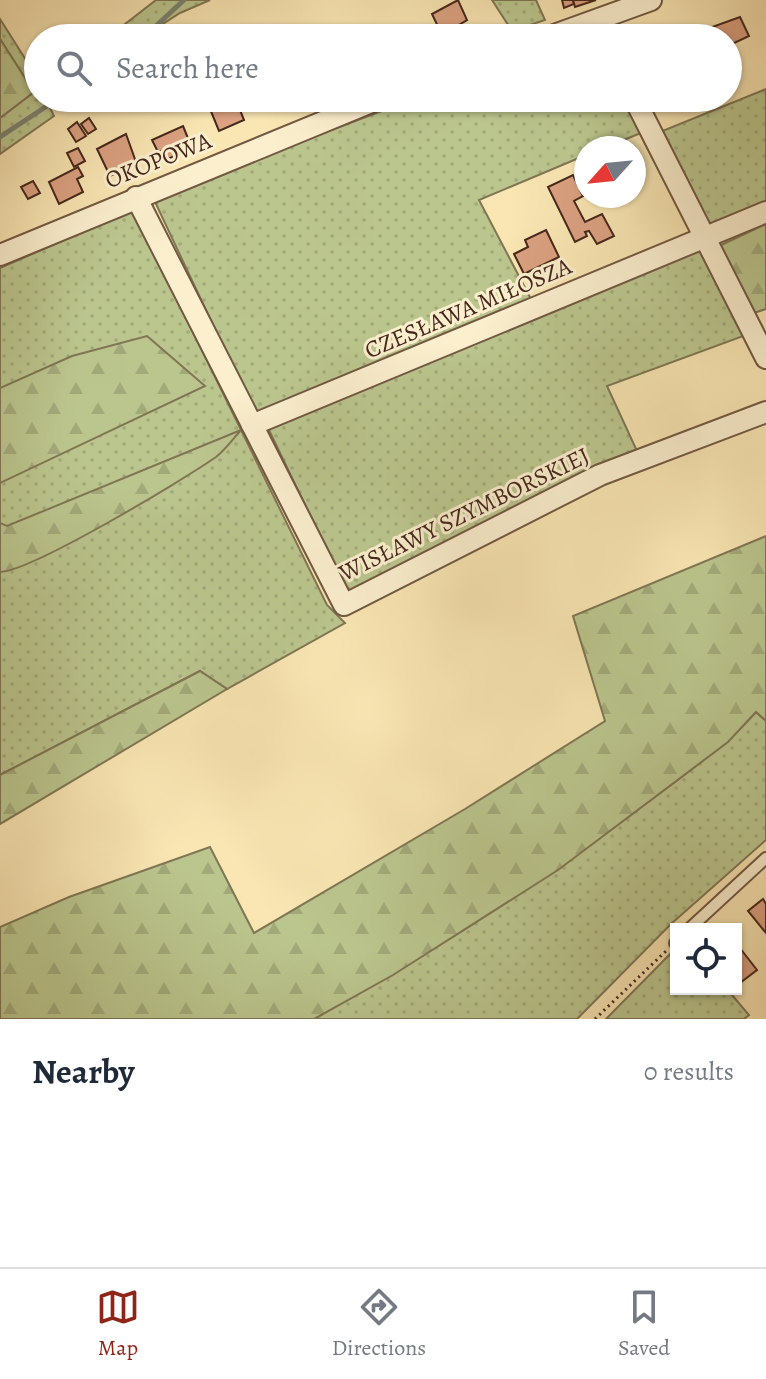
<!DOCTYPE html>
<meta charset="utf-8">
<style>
body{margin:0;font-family:Alegreya,serif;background:#f2f2f3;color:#1f2937}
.controls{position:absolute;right:24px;bottom:24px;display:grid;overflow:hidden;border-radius:0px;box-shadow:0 2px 6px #0004}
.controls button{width:72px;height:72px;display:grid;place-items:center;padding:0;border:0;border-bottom:2px solid #e0e1e3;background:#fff;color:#1f2937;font:40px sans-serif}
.compass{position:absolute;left:574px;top:136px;width:72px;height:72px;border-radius:50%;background:#fff;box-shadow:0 2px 6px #0004;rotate:243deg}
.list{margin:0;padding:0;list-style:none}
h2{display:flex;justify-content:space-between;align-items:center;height:104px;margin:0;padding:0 32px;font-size:34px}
h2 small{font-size:26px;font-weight:400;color:#747a83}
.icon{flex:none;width:44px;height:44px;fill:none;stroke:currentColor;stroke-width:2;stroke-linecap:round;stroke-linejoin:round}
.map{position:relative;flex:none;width:766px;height:1019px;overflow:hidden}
.search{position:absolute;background:#fff;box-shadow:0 2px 6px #0004;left:24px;right:24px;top:24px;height:88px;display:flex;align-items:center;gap:20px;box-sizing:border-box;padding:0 28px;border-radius:44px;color:#747a83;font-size:30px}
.sheet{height:248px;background:#fff}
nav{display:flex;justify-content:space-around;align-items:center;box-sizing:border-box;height:112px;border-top:2px solid #e0e1e3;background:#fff;font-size:22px;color:#747a83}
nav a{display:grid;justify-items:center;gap:4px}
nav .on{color:#8f2418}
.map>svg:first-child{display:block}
.grass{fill:url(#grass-dots);stroke:#807655;stroke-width:2}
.forest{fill:url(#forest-firs);stroke:#807655;stroke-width:2}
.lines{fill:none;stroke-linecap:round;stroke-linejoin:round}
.stream{stroke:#7a8371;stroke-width:5}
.building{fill:#dba181;stroke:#45271c;stroke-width:2}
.lane-casing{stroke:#725742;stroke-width:14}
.street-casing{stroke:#725742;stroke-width:24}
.path{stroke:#45271c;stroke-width:3;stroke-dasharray:2 4;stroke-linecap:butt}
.lane{stroke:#fbefce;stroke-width:10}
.street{stroke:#fbefce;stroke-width:20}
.labels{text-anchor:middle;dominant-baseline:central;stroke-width:6;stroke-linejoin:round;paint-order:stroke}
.street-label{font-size:24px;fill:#45271c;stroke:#fbefce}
</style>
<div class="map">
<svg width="766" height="1019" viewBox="0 0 766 1019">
<defs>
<pattern id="grass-dots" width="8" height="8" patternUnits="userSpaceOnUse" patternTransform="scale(2)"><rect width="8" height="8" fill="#bbc68e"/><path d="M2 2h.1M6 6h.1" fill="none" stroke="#a2aa7a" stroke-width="1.8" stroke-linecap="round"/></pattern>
<pattern id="forest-firs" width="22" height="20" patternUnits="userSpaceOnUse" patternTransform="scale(2)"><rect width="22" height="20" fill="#bbc68e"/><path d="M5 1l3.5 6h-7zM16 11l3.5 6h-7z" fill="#a2aa7a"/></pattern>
</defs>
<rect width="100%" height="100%" fill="#f9e6b3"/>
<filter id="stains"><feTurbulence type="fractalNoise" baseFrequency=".0025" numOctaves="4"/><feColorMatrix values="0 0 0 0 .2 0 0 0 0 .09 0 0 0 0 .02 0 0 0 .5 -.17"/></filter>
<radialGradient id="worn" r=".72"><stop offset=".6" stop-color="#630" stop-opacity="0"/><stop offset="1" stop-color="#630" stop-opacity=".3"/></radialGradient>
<g class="grass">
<polygon points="156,0 210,0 180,13 141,38 107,38"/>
<polygon points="492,0 536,0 545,20 512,31"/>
<polygon points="0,19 38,79 38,98 45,98 54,116 0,154 0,118 34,92 0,39"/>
<polygon points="766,89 766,203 708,227 660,132"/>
<polygon points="416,98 624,98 641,133 604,148 586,148 586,155 479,200 532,301 263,415 254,412 156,204 160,195"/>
<polygon points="133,210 327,605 345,623 227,689 200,671 0,775 0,268"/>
<polygon points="700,248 746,335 607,386 637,451 348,594 268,428"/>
<path d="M756 712 766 721V840L671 924 577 1019H314C425 957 533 889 635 812 677 780 720 751 756 712Z"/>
<polygon points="676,948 676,989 727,989 749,1015 744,1019 606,1019"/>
</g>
<g class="forest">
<polygon points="0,39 34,92 0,118"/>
<polygon points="766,224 766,309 754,313 719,246"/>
<polygon points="147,336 205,386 0,483 0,388 72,356"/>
<path d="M241 430C233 439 225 450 216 457 183 480 32 571 0 572V523L7 526Z"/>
<polygon points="766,536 766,721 756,712 728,742 558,870 393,975 314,1019 0,1019 0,927 69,897 210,847 254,933 465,809 605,721 573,616"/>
<polygon points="200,671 227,689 0,824 0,775"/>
</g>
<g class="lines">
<g class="stream">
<polyline points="143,38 184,0"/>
<polyline points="0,137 59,98"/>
</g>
</g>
<g class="building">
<polygon points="458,0 467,20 442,35 432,14"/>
<polygon points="562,0 573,0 574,4 564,8"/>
<polygon points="573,0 596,0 575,7"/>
<polygon points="740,17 749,36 728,46 728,38 705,38 701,31"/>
<polygon points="181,98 183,103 167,111 161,98"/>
<polygon points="234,98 242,98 244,103 238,105 244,120 219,131 210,109"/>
<polygon points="279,98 299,98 283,106"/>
<polygon points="89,118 96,129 88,134 81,124"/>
<polygon points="77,122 86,136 76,142 68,129"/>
<polygon points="183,126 192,148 168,159 164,150 158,152 152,140"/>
<polygon points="126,134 136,162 110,176 97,149"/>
<polygon points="78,148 85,161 74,167 67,153"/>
<polygon points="78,167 83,176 77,179 83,192 59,204 49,182"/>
<polygon points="573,175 583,196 574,201 585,222 602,214 614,236 597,244 589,231 585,232 587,236 575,242 548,187"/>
<polygon points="33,181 40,193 28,199 21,187"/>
<polygon points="546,230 559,257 524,274 514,254 528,247 525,240"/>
<polygon points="763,899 766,904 766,933 748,911"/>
<polygon points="736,943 757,970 736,986"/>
</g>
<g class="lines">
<g class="lane-casing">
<g id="lane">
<polyline points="689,929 766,858"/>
<polyline points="675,943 676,942"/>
</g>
</g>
<g class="street-casing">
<g id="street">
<polyline points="546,38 651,0"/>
<polyline points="634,98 766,358"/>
<polyline points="136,197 344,605 600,475 766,412"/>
<polyline points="0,255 381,98"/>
<polyline points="252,425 766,212"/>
</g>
</g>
<polyline class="path" points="595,1019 666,951"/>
<use href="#lane" class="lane"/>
<use href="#street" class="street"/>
</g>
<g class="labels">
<g class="street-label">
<text transform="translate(158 160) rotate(-22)">OKOPOWA</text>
<text transform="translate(468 308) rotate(-23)">CZESŁAWA MIŁOSZA</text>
<text transform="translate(464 514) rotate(-26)">WISŁAWY SZYMBORSKIEJ</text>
</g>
</g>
<rect width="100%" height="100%" filter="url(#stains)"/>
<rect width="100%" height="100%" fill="url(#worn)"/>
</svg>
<div class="controls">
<button><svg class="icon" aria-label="locate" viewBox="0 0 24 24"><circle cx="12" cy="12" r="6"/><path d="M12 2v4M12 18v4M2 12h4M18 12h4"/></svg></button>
</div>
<svg class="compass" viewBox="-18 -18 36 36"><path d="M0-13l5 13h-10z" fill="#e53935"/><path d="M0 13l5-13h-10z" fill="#747a83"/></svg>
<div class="search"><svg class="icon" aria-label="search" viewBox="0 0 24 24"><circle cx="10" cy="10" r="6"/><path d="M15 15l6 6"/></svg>Search here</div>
</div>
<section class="sheet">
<h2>Nearby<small>0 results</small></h2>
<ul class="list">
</ul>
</section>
<nav>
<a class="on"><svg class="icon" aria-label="map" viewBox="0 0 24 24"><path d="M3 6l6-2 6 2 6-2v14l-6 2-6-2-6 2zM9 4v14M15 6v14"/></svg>Map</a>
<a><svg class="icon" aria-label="directions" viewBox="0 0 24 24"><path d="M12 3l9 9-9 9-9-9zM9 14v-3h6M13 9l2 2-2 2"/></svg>Directions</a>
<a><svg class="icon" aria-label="saved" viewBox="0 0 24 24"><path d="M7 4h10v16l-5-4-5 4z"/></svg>Saved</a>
</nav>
